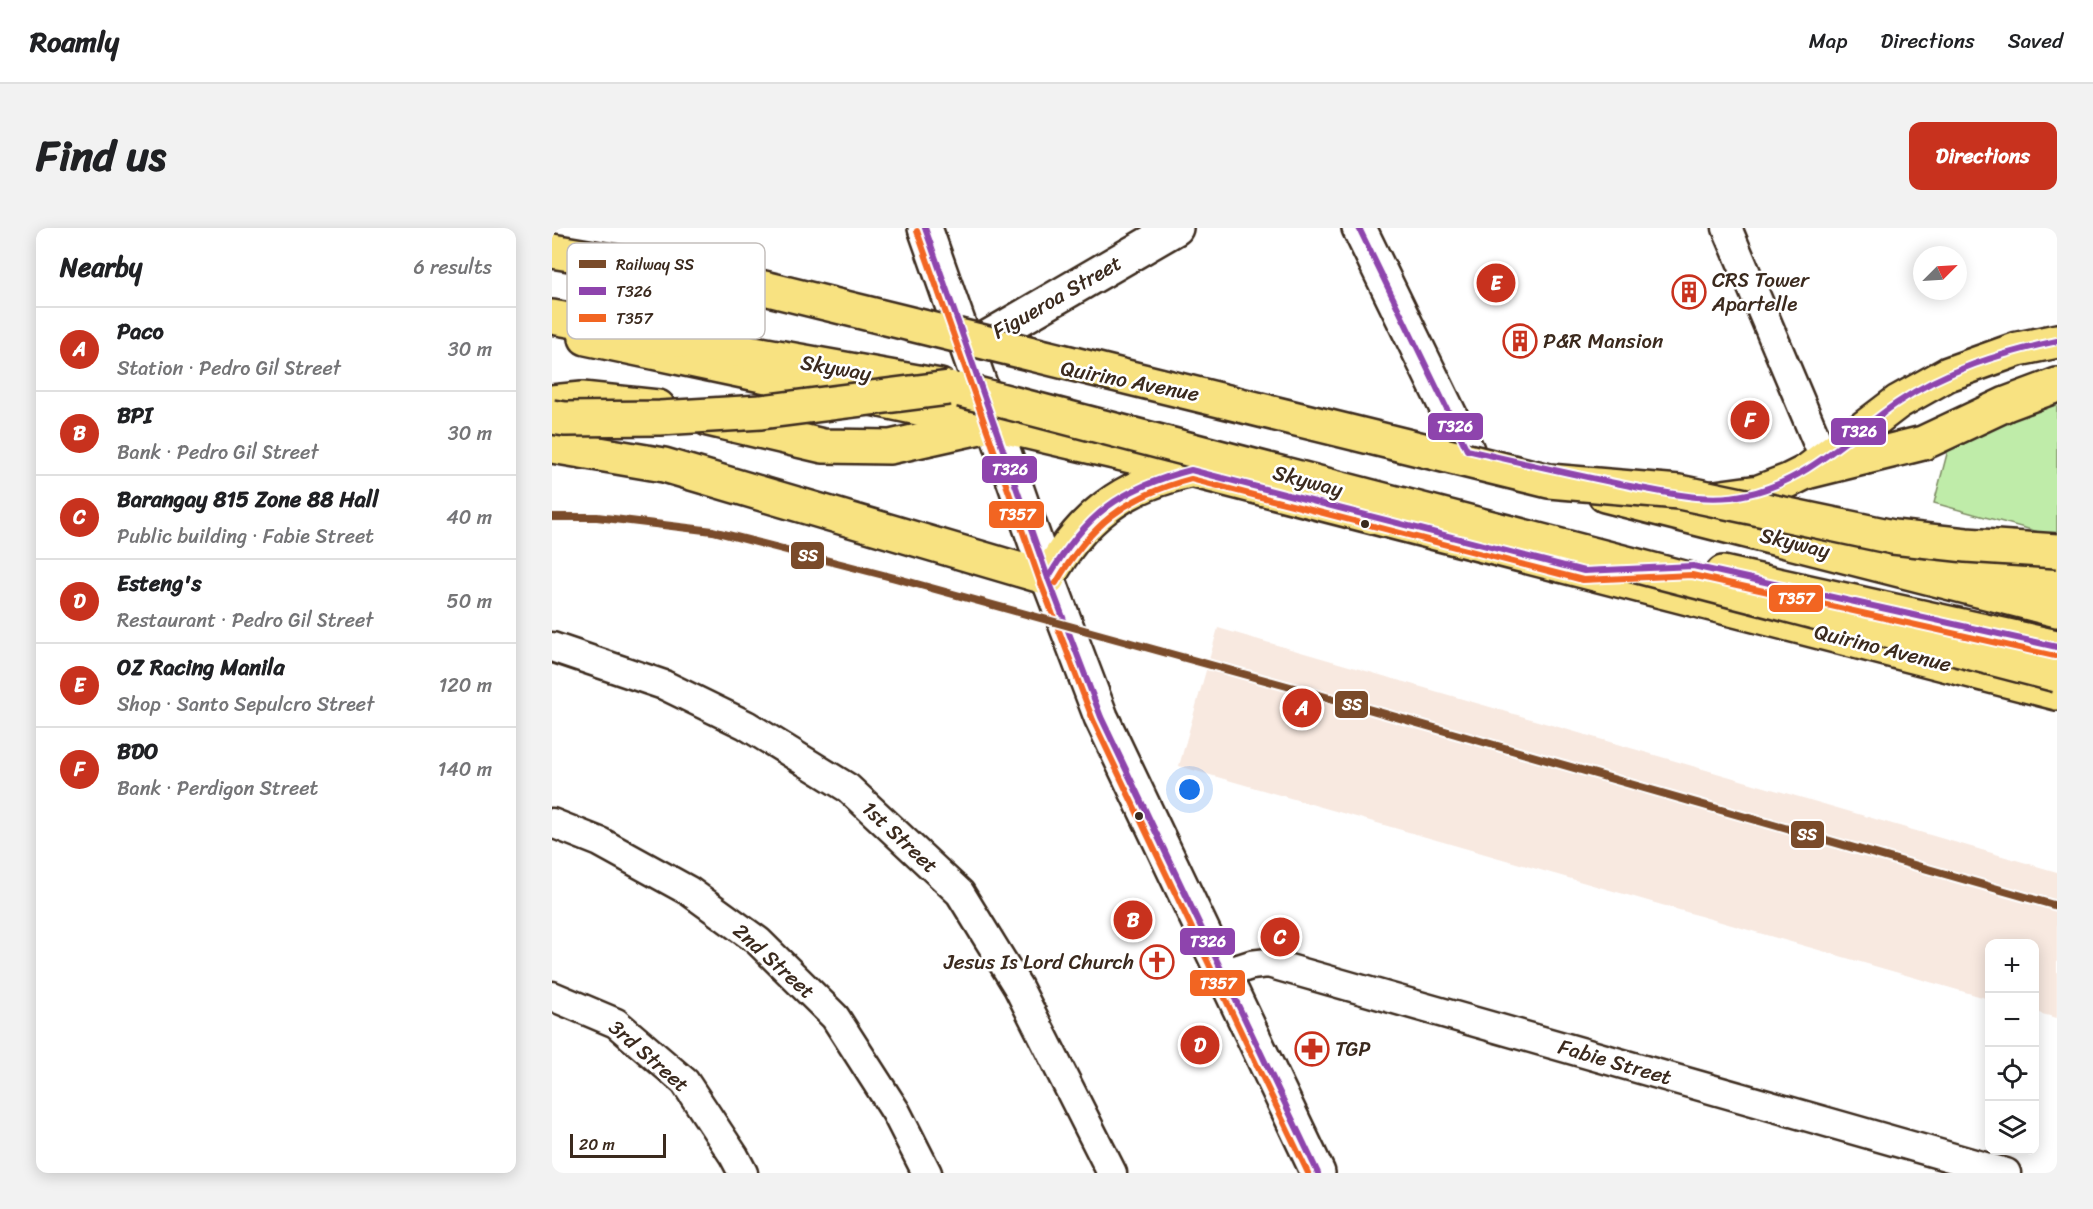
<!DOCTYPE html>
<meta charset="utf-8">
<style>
body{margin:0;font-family:Sriracha,sans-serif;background:#f2f2f2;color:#202124}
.controls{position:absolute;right:18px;bottom:18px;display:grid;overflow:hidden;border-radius:12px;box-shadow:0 3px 15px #0003}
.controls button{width:54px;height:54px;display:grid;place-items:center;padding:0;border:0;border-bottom:2px solid #e0e0e0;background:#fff;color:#202124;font:30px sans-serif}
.compass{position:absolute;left:1361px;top:18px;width:54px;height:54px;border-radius:50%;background:#fff;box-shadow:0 3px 15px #0003;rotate:66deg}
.scale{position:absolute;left:18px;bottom:15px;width:96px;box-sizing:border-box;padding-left:6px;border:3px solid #3b2a1e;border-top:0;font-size:16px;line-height:21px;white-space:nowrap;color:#3b2a1e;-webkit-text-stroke:4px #fff;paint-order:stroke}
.you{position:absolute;left:638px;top:562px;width:21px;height:21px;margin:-15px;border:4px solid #fff;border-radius:50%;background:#1a73e8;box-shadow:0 0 0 9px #1a73e833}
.badge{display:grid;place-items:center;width:39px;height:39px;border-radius:50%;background:#c8321e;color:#fff;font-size:20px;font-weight:700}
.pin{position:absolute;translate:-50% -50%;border:3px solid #fff;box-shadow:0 2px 6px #0006}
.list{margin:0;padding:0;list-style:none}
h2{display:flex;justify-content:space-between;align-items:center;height:78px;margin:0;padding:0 24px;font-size:26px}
h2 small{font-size:20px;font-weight:400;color:#757577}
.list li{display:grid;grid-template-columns:39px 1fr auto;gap:18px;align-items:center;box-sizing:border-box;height:84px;padding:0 24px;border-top:2px solid #e0e0e0}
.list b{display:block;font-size:22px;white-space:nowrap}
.list p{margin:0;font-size:20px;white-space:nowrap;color:#757577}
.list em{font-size:20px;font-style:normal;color:#757577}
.icon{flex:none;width:33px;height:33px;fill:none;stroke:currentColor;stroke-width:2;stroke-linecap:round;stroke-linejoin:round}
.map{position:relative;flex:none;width:1505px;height:945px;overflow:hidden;border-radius:12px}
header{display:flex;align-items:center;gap:36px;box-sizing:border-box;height:84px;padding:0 30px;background:#fff;border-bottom:2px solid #e0e0e0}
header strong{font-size:28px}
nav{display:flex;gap:33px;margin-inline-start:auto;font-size:21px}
.intro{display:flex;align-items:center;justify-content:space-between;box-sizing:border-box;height:144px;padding:0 36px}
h1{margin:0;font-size:42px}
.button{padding:15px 27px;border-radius:12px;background:#c8321e;color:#fff;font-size:21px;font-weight:700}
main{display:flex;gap:36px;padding:0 36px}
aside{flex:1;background:#fff;border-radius:12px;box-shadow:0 3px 15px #0003}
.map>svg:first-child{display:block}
.built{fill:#f8e9e0}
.green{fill:#bfeca9;stroke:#7d8b64;stroke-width:1.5}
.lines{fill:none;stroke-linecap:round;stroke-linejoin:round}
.street-casing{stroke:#3b2a1e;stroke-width:33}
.secondary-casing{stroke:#3b2a1e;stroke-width:38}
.primary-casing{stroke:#3b2a1e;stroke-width:38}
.highway-casing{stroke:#3b2a1e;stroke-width:38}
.street{stroke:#fff;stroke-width:28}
.secondary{stroke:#fff;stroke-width:33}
.primary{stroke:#f8e281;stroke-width:33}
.highway{stroke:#f8e281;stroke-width:33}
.highway-bridge-casing{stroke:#3b2a1e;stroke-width:38;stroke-linecap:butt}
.highway-bridge{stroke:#f8e281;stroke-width:33}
.bus-1-casing{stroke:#fff;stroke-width:10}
.bus-2-casing{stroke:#fff;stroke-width:10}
.bus-1{stroke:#8e44ad;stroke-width:6}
.bus-2{stroke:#f26522;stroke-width:6}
.rail-1-casing{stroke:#fff;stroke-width:12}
.rail-1{stroke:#7a4b2a;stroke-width:8}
.bus-dot{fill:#3b2a1e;stroke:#fff;stroke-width:2}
.labels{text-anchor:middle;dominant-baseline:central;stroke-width:5;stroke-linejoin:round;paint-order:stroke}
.poi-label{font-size:21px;fill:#3b2a1e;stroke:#fff;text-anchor:start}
.street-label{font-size:21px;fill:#3b2a1e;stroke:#fff}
.key{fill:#fff;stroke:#c4bfbc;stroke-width:1.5}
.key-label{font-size:16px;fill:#3b2a1e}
.line-badge{stroke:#fff;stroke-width:2}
.badge-label{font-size:16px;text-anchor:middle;font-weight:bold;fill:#fff}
</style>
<header>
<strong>Roamly</strong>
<nav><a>Map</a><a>Directions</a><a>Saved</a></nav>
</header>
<div class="intro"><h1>Find us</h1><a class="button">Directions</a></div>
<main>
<aside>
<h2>Nearby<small>6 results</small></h2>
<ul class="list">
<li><span class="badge">A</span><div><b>Paco</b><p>Station · Pedro Gil Street</p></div><em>30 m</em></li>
<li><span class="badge">B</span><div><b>BPI</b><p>Bank · Pedro Gil Street</p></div><em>30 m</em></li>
<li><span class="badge">C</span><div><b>Barangay 815 Zone 88 Hall</b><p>Public building · Fabie Street</p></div><em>40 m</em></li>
<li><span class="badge">D</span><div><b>Esteng's</b><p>Restaurant · Pedro Gil Street</p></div><em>50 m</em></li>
<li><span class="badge">E</span><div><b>OZ Racing Manila</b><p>Shop · Santo Sepulcro Street</p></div><em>120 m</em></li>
<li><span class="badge">F</span><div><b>BDO</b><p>Bank · Perdigon Street</p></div><em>140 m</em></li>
</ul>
</aside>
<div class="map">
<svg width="1505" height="945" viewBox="0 0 1505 945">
<rect width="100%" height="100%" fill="#fff"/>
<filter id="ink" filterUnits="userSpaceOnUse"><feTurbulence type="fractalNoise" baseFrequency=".0167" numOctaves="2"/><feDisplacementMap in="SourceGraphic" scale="12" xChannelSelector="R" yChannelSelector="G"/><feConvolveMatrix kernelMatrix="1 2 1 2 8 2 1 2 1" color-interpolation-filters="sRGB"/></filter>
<g filter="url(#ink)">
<polygon class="built" points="666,400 1505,644 1505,790 1483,784 1482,716 1438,716 1437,771 627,538"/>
<polygon class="green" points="1505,173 1505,309 1382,275 1396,222 1427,202"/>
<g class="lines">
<g class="street-casing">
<g id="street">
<polyline points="1175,0 1272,230"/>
<polyline points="0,419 112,457 194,497 296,560 408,665 466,759 560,945"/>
<polyline points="0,595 48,614 137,663 206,713 283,789 344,884 375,945"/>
<polyline points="671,746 699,737 716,735 1454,945"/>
<polyline points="0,768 64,795 133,854 182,928 191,945"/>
</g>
</g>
<g class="secondary-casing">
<g id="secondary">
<polyline points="373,0 496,350 549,489 766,945"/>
<polyline points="807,0 915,222"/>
<polyline points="416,121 624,0"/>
</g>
</g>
<g class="primary-casing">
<g id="primary">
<polyline points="34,110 442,196 639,242 1505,465"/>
<polyline points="1163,270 1207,264 1236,253 1254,244 1346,174 1396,146 1466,121 1505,113"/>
<polyline points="1388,324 1505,352"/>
<polyline points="1171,345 1505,419"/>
<path d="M496 350C528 290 571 257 637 243"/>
</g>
</g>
<g class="highway-casing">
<g id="highway">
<polyline points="0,89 388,158"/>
<polyline points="0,174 30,171 106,179"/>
<polyline points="156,191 271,218 338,219 442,196"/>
<polyline points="0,218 112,237 496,350"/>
<polyline points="1254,244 1371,215 1454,176 1505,157"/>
<polyline points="1053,267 1505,382"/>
</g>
</g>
<use href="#street" class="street"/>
<use href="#secondary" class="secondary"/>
<use href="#primary" class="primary"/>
<use href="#highway" class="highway"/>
<g class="highway-bridge-casing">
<g id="highway-bridge">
<polyline points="0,23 196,56 997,253 1127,264 1341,309 1414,317 1505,323"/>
<polyline points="409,162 1505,447"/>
<polyline points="0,189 13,191 108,190 209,184 397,160"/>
</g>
</g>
<use href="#highway-bridge" class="highway-bridge"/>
<g class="bus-1-casing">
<g id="bus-1">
<polyline points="373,0 496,350 549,489 766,945"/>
<path d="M807 0 915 222C971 235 1027 248 1083 259 1120 266 1159 275 1196 266 1255 253 1297 208 1345 175 1393 142 1449 125 1505 113"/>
<path d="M496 350C533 287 568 260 639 242L1032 343 1141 338 1505 419"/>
</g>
</g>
<g class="bus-2-casing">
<g id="bus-2">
<polyline points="365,3 488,353 541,492 756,945"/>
<path d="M504 355C538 297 574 268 639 251L1031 352 1140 347 1503 428"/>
</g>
</g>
<use href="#bus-1" class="bus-1"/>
<use href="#bus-2" class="bus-2"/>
<g class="rail-1-casing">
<polyline id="rail-1" points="0,289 45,289 161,303 343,350 753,463 1505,678"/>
</g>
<use href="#rail-1" class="rail-1"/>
</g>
</g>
<defs>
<g id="building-ring" transform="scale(1.725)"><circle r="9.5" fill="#fff" stroke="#c8321e" stroke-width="1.5"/><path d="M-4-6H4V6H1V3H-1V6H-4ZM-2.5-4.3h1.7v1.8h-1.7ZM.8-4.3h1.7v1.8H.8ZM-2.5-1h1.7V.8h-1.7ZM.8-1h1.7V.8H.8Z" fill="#c8321e"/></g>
<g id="church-ring" transform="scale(1.725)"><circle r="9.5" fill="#fff" stroke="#c8321e" stroke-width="1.5"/><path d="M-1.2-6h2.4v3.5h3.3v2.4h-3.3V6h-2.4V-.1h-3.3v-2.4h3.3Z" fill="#c8321e"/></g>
<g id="pharmacy-ring" transform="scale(1.725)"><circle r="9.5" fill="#fff" stroke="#c8321e" stroke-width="1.5"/><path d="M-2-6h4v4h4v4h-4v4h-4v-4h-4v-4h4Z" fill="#c8321e"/></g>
</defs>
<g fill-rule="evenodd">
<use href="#building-ring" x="1137" y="64"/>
<use href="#building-ring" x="968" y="113"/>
<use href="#church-ring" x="605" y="734"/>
<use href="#pharmacy-ring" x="760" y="821"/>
</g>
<g class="bus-dot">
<circle cx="813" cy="296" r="5"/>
<circle cx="587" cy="588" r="5"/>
</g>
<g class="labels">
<g class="poi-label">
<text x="1160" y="52">CRS Tower<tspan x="1160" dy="24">Apartelle</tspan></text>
<text x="991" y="113">P&amp;R Mansion</text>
<text x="582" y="734" text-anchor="end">Jesus Is Lord Church</text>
<text x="783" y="821">TGP</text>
</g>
<g class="street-label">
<text transform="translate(505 69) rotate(-30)">Figueroa Street</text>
<text transform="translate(284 140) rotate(10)">Skyway</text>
<text transform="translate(578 153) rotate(11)">Quirino Avenue</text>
<text transform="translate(756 253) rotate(15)">Skyway</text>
<text transform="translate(1243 315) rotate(14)">Skyway</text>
<text transform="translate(1331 420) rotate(14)">Quirino Avenue</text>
<text transform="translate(348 609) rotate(43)">1st Street</text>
<text transform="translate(222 733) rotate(42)">2nd Street</text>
<text transform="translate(97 828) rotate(41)">3rd Street</text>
<text transform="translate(1063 834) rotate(16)">Fabie Street</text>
</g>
</g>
<rect x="15" y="15" width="198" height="96" rx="9" class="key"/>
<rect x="27" y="32" width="27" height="8" fill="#7a4b2a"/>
<rect x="27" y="59" width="27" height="8" fill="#8e44ad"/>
<rect x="27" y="86" width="27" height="8" fill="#f26522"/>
<g class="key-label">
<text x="64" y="42">Railway SS</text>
<text x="64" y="69">T326</text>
<text x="64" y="96">T357</text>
</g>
<g class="line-badge">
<rect x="875" y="184" width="57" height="29" rx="6" fill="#8e44ad"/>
<rect x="1278" y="189" width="57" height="29" rx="6" fill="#8e44ad"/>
<rect x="429" y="227" width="57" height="29" rx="6" fill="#8e44ad"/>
<rect x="436" y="272" width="57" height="29" rx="6" fill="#f26522"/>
<rect x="238" y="313" width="35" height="29" rx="6" fill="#7a4b2a"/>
<rect x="1216" y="356" width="56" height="29" rx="6" fill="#f26522"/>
<rect x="782" y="462" width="35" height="29" rx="6" fill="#7a4b2a"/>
<rect x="1238" y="592" width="35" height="29" rx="6" fill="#7a4b2a"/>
<rect x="627" y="699" width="57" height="29" rx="6" fill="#8e44ad"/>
<rect x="637" y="741" width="57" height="28" rx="6" fill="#f26522"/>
</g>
<g class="badge-label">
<text x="903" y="204">T326</text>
<text x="1307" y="209">T326</text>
<text x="458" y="247">T326</text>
<text x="465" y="292">T357</text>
<text x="256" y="333">SS</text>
<text x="1244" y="376">T357</text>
<text x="800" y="482">SS</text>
<text x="1255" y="612">SS</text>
<text x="656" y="719">T326</text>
<text x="666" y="761">T357</text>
</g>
</svg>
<div class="controls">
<button>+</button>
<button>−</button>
<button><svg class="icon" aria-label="locate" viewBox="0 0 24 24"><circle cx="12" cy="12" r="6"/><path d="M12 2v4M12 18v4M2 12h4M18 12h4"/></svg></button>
<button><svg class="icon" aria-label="layers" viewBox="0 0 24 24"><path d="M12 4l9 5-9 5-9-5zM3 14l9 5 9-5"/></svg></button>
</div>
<svg class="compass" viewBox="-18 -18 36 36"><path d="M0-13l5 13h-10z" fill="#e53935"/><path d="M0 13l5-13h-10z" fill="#757577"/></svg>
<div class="scale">20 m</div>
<div class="you"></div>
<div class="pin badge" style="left:750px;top:480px">A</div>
<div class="pin badge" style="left:581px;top:692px">B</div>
<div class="pin badge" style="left:728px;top:709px">C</div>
<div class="pin badge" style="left:648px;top:817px">D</div>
<div class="pin badge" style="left:944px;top:55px">E</div>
<div class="pin badge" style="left:1198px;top:192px">F</div>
</div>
</main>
